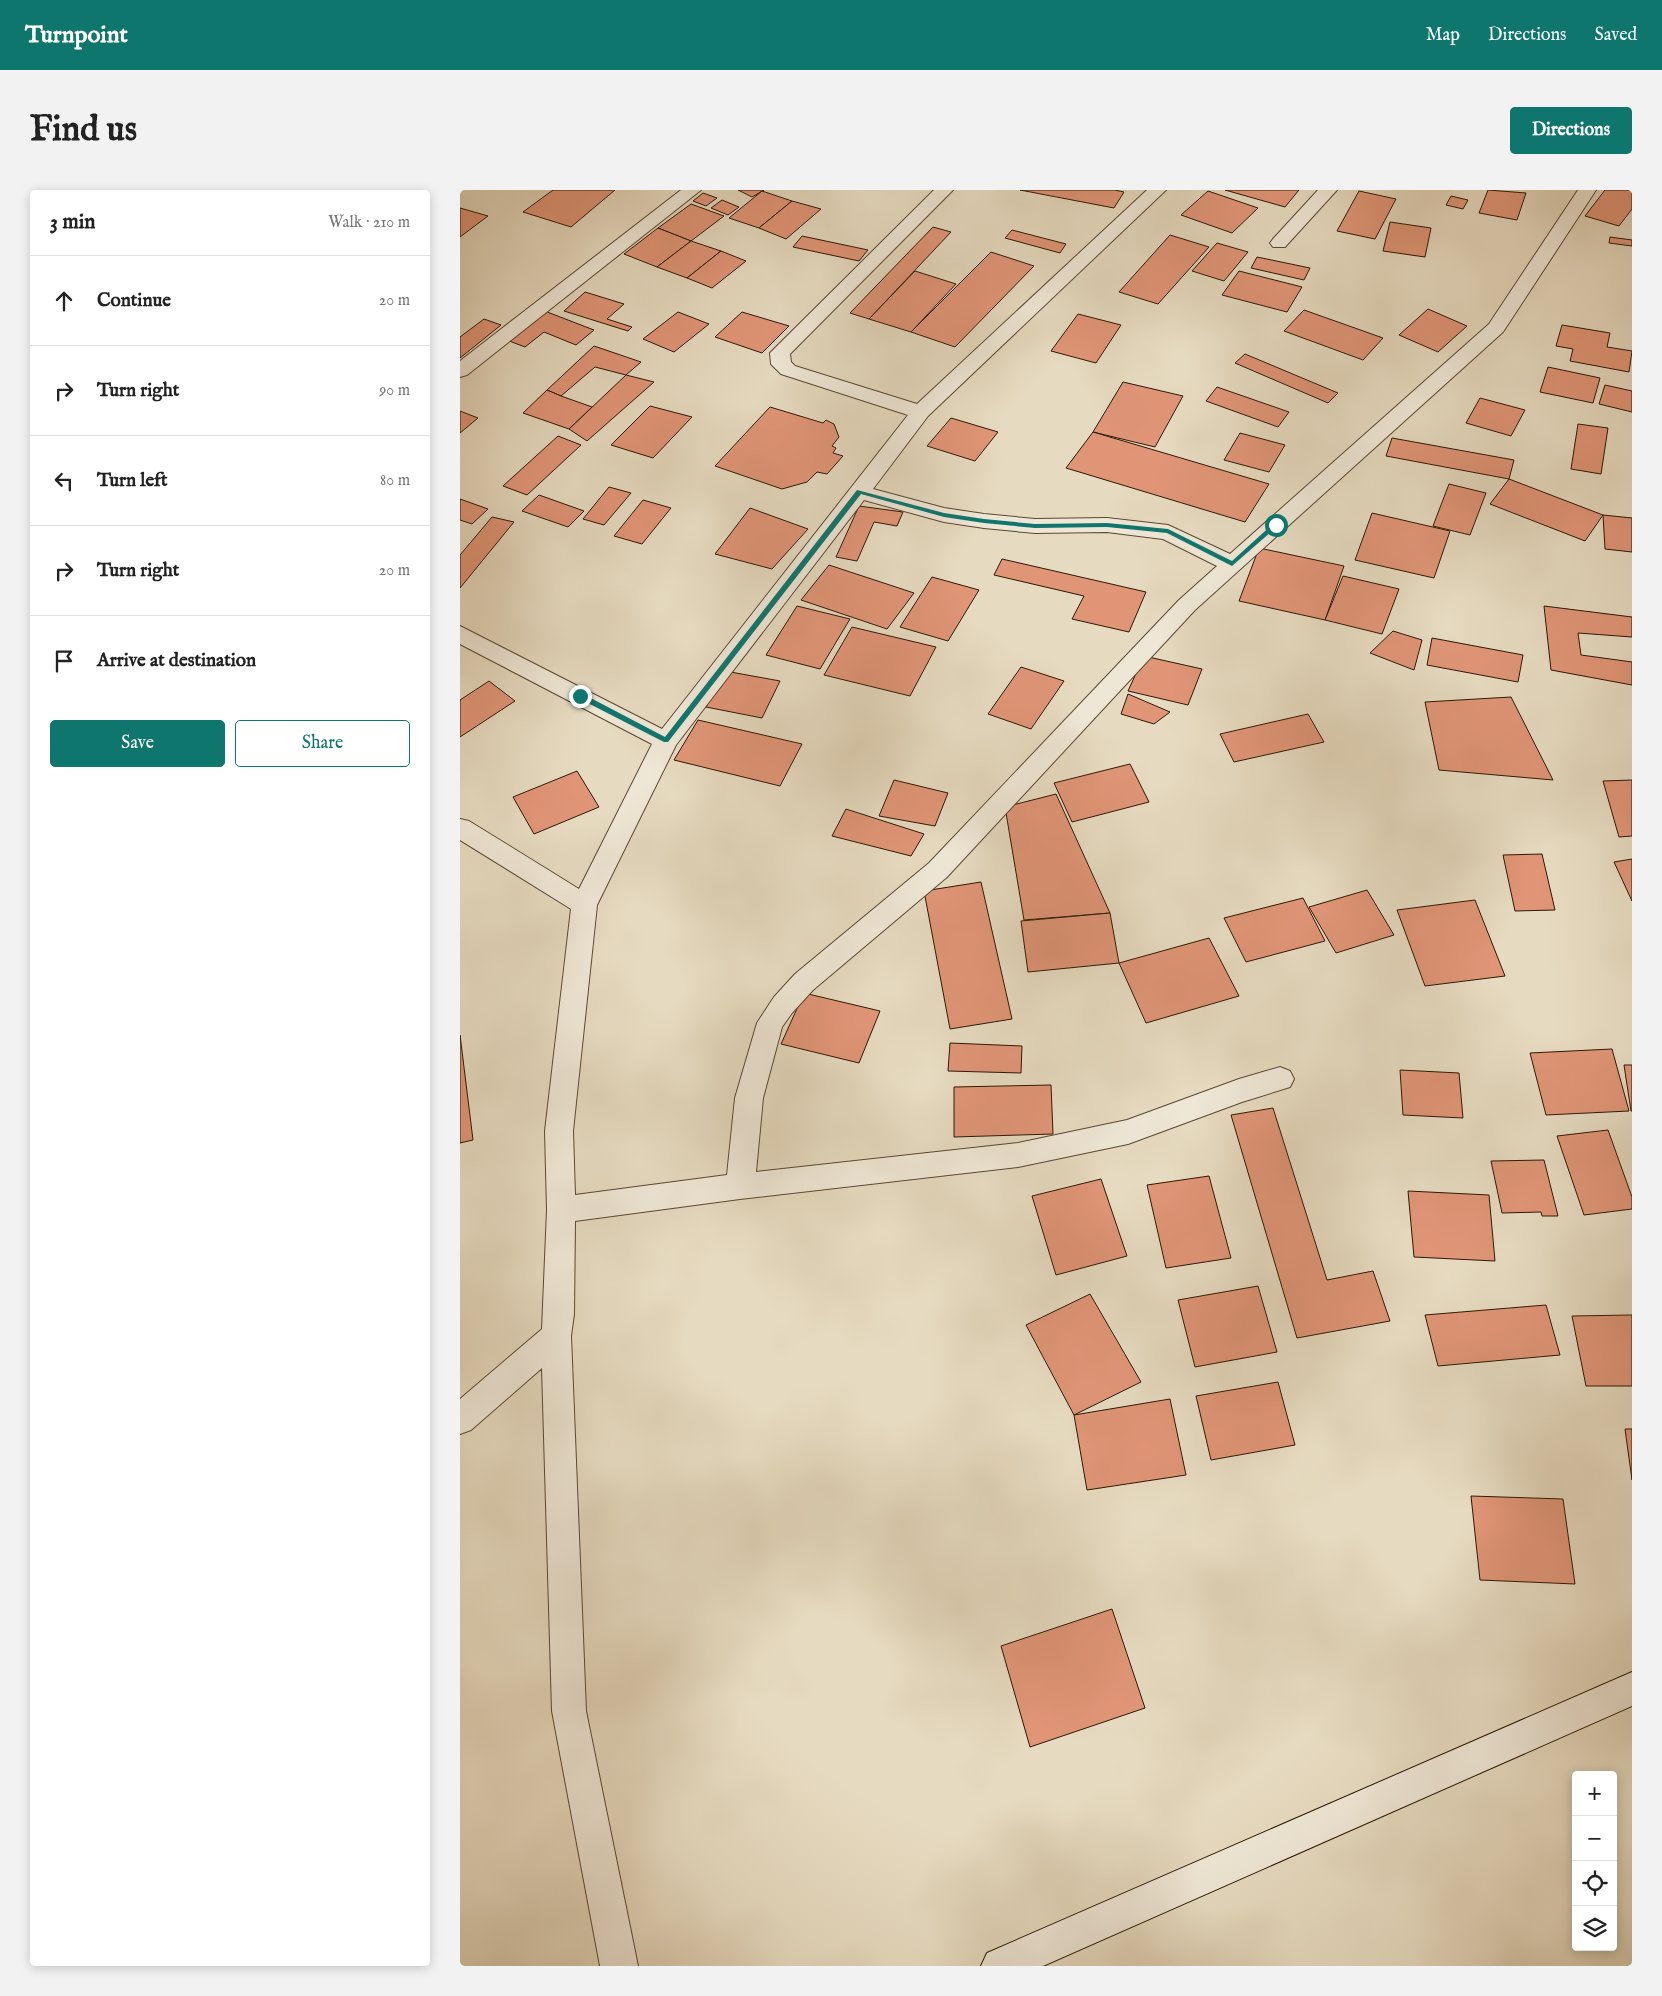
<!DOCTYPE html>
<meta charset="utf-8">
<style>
body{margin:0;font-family:"IM FELL English",serif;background:#f2f2f2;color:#222}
.controls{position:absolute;right:15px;bottom:15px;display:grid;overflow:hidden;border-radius:5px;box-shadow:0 2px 12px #0003}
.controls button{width:45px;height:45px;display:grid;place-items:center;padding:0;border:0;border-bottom:1px solid #e0e0e0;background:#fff;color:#222;font:25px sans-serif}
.stop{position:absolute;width:15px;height:15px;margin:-11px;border:4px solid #0f766e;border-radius:50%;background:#fff}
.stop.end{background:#0f766e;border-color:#fff;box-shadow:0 1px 5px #0008}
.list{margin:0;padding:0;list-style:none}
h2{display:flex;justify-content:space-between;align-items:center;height:65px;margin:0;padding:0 20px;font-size:21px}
h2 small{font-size:16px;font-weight:400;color:#767676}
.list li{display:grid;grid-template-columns:32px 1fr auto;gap:15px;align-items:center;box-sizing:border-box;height:90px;padding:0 20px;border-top:1px solid #e0e0e0}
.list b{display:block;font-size:19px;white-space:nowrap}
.list em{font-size:16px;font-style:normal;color:#767676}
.actions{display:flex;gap:10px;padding:15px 20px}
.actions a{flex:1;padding:11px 0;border:1px solid #0f766e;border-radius:5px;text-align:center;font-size:18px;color:#0f766e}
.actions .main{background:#0f766e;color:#fff}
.icon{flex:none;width:28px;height:28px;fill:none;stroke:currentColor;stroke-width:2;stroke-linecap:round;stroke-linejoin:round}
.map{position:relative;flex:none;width:1172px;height:1776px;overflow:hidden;border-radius:5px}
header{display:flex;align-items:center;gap:30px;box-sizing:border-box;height:70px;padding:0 25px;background:#0f766e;color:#fff}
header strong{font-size:24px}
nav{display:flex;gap:28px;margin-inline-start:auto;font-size:18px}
.intro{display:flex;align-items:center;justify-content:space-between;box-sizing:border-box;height:120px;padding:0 30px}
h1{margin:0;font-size:35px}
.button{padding:12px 22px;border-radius:5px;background:#0f766e;color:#fff;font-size:18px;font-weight:700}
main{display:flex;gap:30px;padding:0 30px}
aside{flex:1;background:#fff;border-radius:5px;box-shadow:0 2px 12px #0003}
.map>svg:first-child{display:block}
.building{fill:#e09577;stroke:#2b1801}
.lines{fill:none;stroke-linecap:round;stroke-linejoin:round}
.street-casing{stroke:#5a4831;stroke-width:2}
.secondary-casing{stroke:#2b1801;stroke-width:2}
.street{fill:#efe7d6;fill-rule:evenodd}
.secondary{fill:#efe7d6;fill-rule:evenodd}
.route{fill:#0f766e}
</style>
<header>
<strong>Turnpoint</strong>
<nav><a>Map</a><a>Directions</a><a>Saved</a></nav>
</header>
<div class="intro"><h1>Find us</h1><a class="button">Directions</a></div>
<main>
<aside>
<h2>3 min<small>Walk · 210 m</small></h2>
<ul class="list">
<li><svg class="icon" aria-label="ahead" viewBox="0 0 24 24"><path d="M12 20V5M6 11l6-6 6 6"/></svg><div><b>Continue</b></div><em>20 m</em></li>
<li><svg class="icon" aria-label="right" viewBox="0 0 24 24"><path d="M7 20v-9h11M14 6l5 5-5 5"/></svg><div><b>Turn right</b></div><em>90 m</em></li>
<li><svg class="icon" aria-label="left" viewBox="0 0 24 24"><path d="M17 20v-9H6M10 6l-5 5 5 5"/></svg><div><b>Turn left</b></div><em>80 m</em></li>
<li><svg class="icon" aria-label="right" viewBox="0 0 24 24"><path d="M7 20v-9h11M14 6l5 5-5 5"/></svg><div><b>Turn right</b></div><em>20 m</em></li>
<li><svg class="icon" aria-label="arrive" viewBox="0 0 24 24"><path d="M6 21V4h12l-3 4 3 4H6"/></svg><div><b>Arrive at destination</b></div></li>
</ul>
<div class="actions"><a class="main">Save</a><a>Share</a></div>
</aside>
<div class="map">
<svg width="1172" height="1776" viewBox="0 0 1172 1776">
<rect width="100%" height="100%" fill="#e6dac0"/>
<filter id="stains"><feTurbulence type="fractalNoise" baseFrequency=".004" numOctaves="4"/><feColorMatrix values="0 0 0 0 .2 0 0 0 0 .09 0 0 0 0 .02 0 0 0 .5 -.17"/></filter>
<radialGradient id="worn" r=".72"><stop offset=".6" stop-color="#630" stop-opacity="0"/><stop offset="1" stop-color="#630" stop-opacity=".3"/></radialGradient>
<g class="building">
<polygon points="93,0 155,0 111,37 63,22"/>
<polygon points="278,0 304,0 292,7"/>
<polygon points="560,0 655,0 664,2 654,18"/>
<polygon points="765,0 839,0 825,17"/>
<polygon points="1028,0 1066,3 1057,30 1019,23"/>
<polygon points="1145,0 1172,0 1172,19 1159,36 1125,26"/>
<polygon points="302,1 332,11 299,38 269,28"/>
<polygon points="748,1 798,18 772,43 721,25"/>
<polygon points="899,1 936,9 915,49 877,41"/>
<polygon points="243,3 257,8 246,16 233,11"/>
<polygon points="991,6 1008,10 1003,19 986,15"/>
<polygon points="262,10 279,17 268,25 251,18"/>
<polygon points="332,11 361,19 326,49 299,38"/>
<polygon points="231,14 264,26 231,51 198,38"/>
<polygon points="0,18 28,26 0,47"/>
<polygon points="930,32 971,38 965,67 923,61"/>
<polygon points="473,37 491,42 409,129 390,123"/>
<polygon points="198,38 231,51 197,77 164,64"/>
<polygon points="552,40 606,54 600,63 545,48"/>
<polygon points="710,45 749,57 698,114 659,102"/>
<polygon points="342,46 408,60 399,71 333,57"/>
<polygon points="1150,47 1172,50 1172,56 1149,53"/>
<polygon points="231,51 261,61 227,88 197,77"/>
<polygon points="757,53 788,62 764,91 732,81"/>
<polygon points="261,61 286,71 252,98 227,88"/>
<polygon points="531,62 574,76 495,157 451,142"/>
<polygon points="797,67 850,78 844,90 791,78"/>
<polygon points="455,81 496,94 451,142 409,129"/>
<polygon points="779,81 842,97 827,122 762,105"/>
<polygon points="125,102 164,114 147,129 172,137 168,141 104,121"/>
<polygon points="968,119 1007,136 978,162 939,145"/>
<polygon points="82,120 134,140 116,155 84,142 65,157 44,149"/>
<polygon points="844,120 923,148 903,170 824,141"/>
<polygon points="218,122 249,134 214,162 183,149"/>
<polygon points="282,122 329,136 302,163 255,147"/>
<polygon points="618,124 661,135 636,173 591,161"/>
<polygon points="24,129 41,135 0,168 0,147"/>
<polygon points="1102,135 1150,143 1147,157 1172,161 1169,182 1110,171 1113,159 1096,156"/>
<polygon points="134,156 181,172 166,185 135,177 101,206 87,200"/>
<polygon points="785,164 878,203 868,213 775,173"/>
<polygon points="1088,177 1140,188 1133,213 1080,202"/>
<polygon points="166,185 194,192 127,251 109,239"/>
<polygon points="663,192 723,206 695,257 633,242"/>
<polygon points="1145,195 1172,201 1172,222 1139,214"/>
<polygon points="757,197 829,222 818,237 746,211"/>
<polygon points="87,200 101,206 132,217 109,239 63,223"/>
<polygon points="1020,208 1065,220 1051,246 1006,233"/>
<polygon points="190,216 232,227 193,268 151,255"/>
<polygon points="310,217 363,233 366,230 374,234 379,247 372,256 376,258 373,263 383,266 367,284 357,282 347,292 322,299 255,276"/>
<polygon points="0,221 18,228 0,243"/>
<polygon points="491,228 538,242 515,271 467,256"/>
<polygon points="1118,234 1148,238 1141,284 1111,279"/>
<polygon points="633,242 809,294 785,332 606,278"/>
<polygon points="780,243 825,255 809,282 764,270"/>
<polygon points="98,246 121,255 67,305 43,296"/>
<polygon points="932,248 1054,270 1049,289 926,266"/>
<polygon points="1049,289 1143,325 1125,351 1030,314"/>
<polygon points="989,294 1026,303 1010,345 973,336"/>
<polygon points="149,297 171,303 144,335 123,329"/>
<polygon points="79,305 124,321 108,337 62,321"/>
<polygon points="0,309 28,319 12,334 0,330"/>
<polygon points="183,310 211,318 182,354 154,346"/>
<polygon points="399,316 443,322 437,336 414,332 397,371 376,367"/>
<polygon points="290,318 348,339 312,379 255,364"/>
<polygon points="912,323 990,341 974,388 895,370"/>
<polygon points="1143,325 1172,328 1172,362 1145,359"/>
<polygon points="32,327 54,332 0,398 0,365"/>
<polygon points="799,358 884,376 865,430 779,411"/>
<polygon points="542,369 686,402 669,442 612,429 624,406 534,385"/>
<polygon points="369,375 454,403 427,439 341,410"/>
<polygon points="883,386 939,399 922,444 865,430"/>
<polygon points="472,387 519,400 488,451 440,437"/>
<polygon points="337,416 390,429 360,479 306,465"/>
<polygon points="1084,416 1172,427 1172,447 1118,443 1121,465 1172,472 1172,495 1091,480"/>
<polygon points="392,437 476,457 450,506 364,485"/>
<polygon points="933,441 962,450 954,480 910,463"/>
<polygon points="972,448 1063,465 1058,492 967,475"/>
<polygon points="684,466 742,479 728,515 668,501"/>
<polygon points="561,477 604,491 571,539 528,524"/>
<polygon points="265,481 320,491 302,528 246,517"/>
<polygon points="29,491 55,511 0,547 0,510"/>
<polygon points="668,504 710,522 694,534 661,524"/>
<polygon points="1051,507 1093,590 979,580 965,512"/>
<polygon points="848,524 864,552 774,572 760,544"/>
<polygon points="238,530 342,554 320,596 214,570"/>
<polygon points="670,574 689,612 612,632 594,593"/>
<polygon points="117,581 139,617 74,644 53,607"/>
<polygon points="434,590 488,603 475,636 419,626"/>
<polygon points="1172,590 1172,646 1159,647 1143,591"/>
<polygon points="596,604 650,723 564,730 545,617"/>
<polygon points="386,619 464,644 451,666 372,646"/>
<polygon points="1082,664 1095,720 1055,721 1043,665"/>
<polygon points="1172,669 1172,711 1154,672"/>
<polygon points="521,692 552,829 490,839 464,701"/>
<polygon points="907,700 934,745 876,763 849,717"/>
<polygon points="843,708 865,751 786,772 764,728"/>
<polygon points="1015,710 1045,786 965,796 937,720"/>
<polygon points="650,723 659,773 568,782 561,731"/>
<polygon points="749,748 779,806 686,833 659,773"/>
<polygon points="344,803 420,821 399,873 321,854"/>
<polygon points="0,845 13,950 0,953"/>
<polygon points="490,853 562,856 561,883 488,881"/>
<polygon points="1152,859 1169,921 1086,925 1070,863"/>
<polygon points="1164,875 1172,875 1172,921 1171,921"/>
<polygon points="940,880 999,883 1003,928 943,925"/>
<polygon points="591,895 593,944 494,947 494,897"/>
<polygon points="813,918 867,1090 913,1081 930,1131 837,1148 771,925"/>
<polygon points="1148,940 1172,1007 1172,1019 1124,1025 1097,946"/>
<polygon points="1084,970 1098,1026 1082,1026 1081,1022 1042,1023 1031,971"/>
<polygon points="749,986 771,1068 706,1078 687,995"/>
<polygon points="641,989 667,1066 596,1085 572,1006"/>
<polygon points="948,1001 1029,1005 1035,1071 954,1067"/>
<polygon points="798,1096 817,1162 735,1177 718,1110"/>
<polygon points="630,1104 681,1192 614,1225 566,1135"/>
<polygon points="1086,1115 1100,1165 978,1176 965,1125"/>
<polygon points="1172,1125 1172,1196 1126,1196 1112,1126"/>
<polygon points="818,1192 835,1255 751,1270 736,1206"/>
<polygon points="710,1209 726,1285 627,1300 614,1225"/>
<polygon points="1165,1239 1172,1239 1172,1290"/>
<polygon points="1011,1306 1103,1309 1115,1394 1020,1390"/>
<polygon points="652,1419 685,1518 570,1557 541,1456"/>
</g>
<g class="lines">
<g class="street-casing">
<g id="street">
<polygon points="221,0 241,0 7,185 0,187 0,171"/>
<path d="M474 0H493L330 164 331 172 335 176 457 214 687 0H706L468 226 413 299 484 318 524 324 575 329 647 328 708 335 770 364 1029 134 1118 0H1136L1043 142 735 420 487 687 353 800 332 823 322 837 303 908 296 982 558 953 667 930 779 889 820 877 830 881 834 889 830 897 782 912 668 954 558 977 280 1009 115 1031 114 1124 111 1146 126 1521 178 1776H140L92 1521 82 1178 11 1240 0 1244V1209L82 1139 87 1020 85 941 111 719 0 650V629L9 631 119 699 192 554 0 454V436L202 539 448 225 321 184 311 174 310 163ZM404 310 484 332 524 338 575 343 647 342 703 349 757 376 719 410 469 673 335 784 314 807 297 833 275 908 267 985 115 1005 113 941 137 715 216 555Z"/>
<polygon points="858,0 877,0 825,57 813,57 810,53 813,49"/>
</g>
</g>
<g class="secondary-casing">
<polygon id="secondary" points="1172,1482 1172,1516 583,1776 521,1776 527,1763"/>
</g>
<use href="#street" class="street"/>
<use href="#secondary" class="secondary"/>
</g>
<polygon class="route" points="397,300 484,323 524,329 575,334 647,333 708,339 772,371 814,333 819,335 772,376 707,343 647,337 575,338 524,333 484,327 401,304 208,552 204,552 118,508 118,504 123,504 205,547"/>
<rect width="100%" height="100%" filter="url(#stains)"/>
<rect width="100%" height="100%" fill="url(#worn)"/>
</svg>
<div class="controls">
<button>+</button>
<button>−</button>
<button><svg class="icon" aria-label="locate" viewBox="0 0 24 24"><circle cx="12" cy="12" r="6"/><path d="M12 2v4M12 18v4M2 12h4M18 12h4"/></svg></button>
<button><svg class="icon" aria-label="layers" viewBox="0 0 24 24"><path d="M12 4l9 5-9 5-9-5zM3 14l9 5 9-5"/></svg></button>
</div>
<div class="stop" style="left:816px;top:335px"></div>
<div class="stop end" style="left:120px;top:506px"></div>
</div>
</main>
